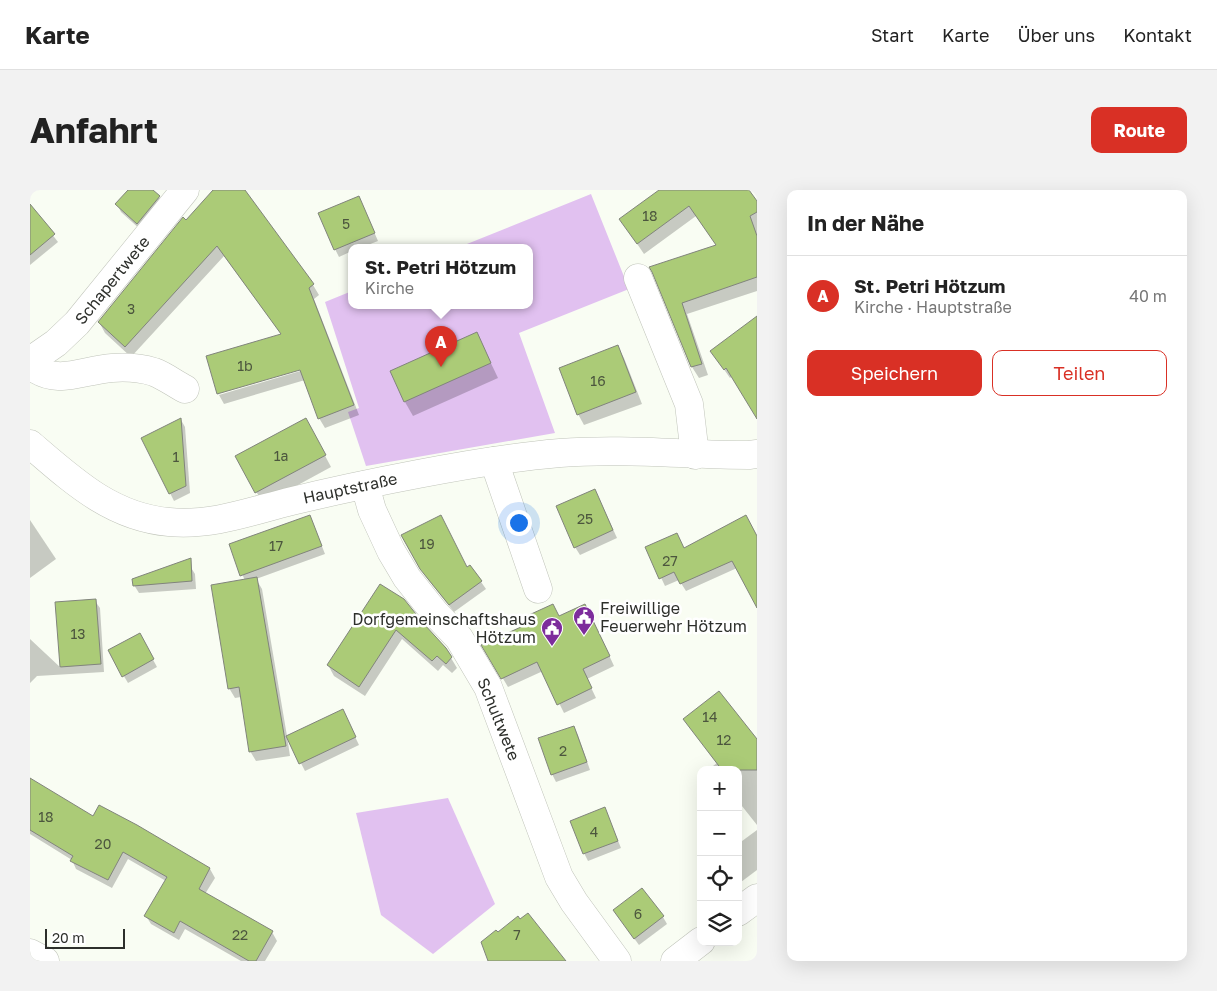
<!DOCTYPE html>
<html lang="de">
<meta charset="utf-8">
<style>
body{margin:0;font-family:"Golos Text",sans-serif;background:#f2f2f2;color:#222}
.controls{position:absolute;right:15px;bottom:15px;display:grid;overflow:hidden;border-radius:10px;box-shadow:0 5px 20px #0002}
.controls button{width:45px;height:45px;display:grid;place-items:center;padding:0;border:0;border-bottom:1px solid #e0e0e0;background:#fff;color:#222;font:25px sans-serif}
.scale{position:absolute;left:15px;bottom:12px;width:80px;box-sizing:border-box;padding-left:5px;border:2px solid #2d2f2b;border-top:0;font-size:14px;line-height:18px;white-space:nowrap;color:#2d2f2b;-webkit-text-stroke:4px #fff;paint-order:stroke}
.you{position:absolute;left:488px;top:332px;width:18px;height:18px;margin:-12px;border:4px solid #fff;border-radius:50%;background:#1a73e8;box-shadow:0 0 0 8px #1a73e833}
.badge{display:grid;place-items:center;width:32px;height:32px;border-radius:50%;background:#d93025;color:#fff;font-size:16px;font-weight:700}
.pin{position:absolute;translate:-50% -41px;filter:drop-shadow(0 1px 2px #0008)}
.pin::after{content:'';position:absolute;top:26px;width:18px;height:15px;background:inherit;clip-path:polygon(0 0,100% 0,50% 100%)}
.popup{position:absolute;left:318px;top:54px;width:185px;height:65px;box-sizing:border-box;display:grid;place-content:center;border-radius:10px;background:#fff;filter:drop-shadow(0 1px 4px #0005);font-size:16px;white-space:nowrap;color:#767676}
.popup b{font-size:19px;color:#222}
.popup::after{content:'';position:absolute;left:50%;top:100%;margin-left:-10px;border:10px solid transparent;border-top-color:#fff}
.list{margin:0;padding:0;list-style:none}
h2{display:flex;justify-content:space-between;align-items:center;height:65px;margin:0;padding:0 20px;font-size:21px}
h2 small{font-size:16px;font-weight:400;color:#767676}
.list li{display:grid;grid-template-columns:32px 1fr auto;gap:15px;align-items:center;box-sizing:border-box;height:80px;padding:0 20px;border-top:1px solid #e0e0e0}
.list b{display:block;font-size:19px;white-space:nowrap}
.list p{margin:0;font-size:16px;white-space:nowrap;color:#767676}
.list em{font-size:16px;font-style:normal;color:#767676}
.actions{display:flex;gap:10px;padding:15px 20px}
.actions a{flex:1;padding:11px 0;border:1px solid #d93025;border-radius:10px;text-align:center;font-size:18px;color:#d93025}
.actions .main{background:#d93025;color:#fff}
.icon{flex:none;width:28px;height:28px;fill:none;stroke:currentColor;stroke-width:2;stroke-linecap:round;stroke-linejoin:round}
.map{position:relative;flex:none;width:727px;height:771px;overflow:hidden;border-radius:10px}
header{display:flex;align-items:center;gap:30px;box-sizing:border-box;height:70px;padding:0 25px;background:#fff;border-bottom:1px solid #e0e0e0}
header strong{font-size:24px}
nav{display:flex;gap:28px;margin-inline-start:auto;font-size:18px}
.intro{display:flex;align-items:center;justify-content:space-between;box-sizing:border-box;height:120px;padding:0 30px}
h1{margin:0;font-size:35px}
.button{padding:12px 22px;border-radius:10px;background:#d93025;color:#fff;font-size:18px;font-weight:700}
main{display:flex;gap:30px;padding:0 30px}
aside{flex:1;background:#fff;border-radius:10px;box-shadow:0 5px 20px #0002}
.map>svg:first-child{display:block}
.green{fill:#e1c1f0}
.shadow{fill:#0003}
.building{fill:#abcb77;stroke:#81847c}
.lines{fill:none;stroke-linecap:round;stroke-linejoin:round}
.minor-casing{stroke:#c0c4ba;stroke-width:29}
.minor{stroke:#fff;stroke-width:28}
.labels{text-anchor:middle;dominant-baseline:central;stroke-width:5;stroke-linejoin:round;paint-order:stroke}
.number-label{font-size:14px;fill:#4c563e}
.street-label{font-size:16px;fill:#2d2f2b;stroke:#fff}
.poi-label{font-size:16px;fill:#2d2f2b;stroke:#fff;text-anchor:start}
</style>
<header>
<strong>Karte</strong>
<nav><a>Start</a><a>Karte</a><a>Über uns</a><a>Kontakt</a></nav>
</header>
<div class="intro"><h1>Anfahrt</h1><a class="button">Route</a></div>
<main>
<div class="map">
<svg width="727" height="771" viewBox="0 0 727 771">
<rect width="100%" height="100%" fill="#f9fdf3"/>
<g class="green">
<polygon points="561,4 599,99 489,143 525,243 336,276 318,222 329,218 295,112 322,101 322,116 500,116 500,58 427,58"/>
<polygon points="418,608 465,714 403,764 351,725 326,623"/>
</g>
<g class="shadow">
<polygon points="100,0 122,0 129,7 133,14 112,41 91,22 87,14"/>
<polygon points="185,0 214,0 283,95 289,105 284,109 329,225 295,238 289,228 275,190 194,214 189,205 277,179 276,177 189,202 189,205 177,167 252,145 194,66 101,167 75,143 69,132"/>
<polygon points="631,0 717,0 727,14 727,101 657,124 678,185 669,188 662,177 625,86 687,56 666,26 614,64 591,30"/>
<polygon points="329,7 348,51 330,58 322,58 322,61 309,67 305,59"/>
<polygon points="0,16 28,52 0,75"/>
<polygon points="727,128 727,227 702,186 700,188 681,161"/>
<polygon points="447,144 468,188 383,226 375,212"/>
<polygon points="588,157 594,168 612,214 554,235 548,224"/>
<polygon points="151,230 155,237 160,303 144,311 113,249"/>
<polygon points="282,241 301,277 233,314 207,266"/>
<polygon points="569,308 587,348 550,365 545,357"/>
<polygon points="280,326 295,364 226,389 232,399 257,546 316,528 329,555 275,581 257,546 260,566 226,571 220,561 211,507 205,508 199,498 215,391 201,355"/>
<polygon points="0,330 26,369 0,388"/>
<polygon points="373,346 437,379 440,376 456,399 424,422 396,387"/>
<polygon points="727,348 727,395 707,378 656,401 649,390 635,396 617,358 654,360"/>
<polygon points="160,376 165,384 166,399 109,403 104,395"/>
<polygon points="351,395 415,458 427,478 422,483 413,475 408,481 372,449 335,506 304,486 298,475"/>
<polygon points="65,411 70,418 74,482 7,486 0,493 0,449 31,478 27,413"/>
<polygon points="560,424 584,476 557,489 566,508 534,523 513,481 478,497 453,455 529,427"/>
<polygon points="109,444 127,477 98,493 79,461"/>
<polygon points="655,530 727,561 727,635 708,611 708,580 685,580 683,576 687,573"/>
<polygon points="544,537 548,545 560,580 526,592 522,584"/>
<polygon points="0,590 63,628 106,636 180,679 185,688 175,704 242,742 247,751 235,771 211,771 155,739 149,750 121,734 116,726 136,691 98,669 82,698 46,679 42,670 0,644"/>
<polygon points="575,619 591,658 558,671 554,663"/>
<polygon points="727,640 727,680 711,692 708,689 708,654"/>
<polygon points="584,721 633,727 637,734 609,755"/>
</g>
<g class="building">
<polygon points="98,0 123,0 130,6 107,34 85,14"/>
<polygon points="183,0 215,0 284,94 279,98 324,215 288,229 270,180 187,204 176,166 251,144 187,56 95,157 68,132 153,27 156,30"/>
<polygon points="629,0 719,0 727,11 727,22 720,26 727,46 727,87 652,113 672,174 661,177 622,82 619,77 686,55 659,16 607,54 589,29"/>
<polygon points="329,6 345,43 304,60 288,23"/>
<polygon points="0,14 25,44 0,65"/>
<polygon points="727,126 727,229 696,178 694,180 680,161"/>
<polygon points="447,142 461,173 374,212 360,181"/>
<polygon points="588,155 606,202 547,225 529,178"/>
<polygon points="151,228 156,296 139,304 111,248"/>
<polygon points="276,228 296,265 225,303 205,266"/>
<polygon points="565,299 583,340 544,358 526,316"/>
<polygon points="280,325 292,356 210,386 199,354"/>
<polygon points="411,325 437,377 440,375 452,391 419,415 390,379 371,345"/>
<polygon points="716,325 727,346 727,418 702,371 650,394 644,382 629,389 615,357 647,343 654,358"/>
<polygon points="161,368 162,391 103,396 102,389"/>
<polygon points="227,387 256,556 219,562 209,497 198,499 181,395"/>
<polygon points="350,394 374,409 394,434 416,458 422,467 416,474 407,466 402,471 366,440 329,497 297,475"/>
<polygon points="66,409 71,474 30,477 25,412"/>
<polygon points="523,414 529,426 555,414 580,466 553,479 562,498 527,515 507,472 471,489 451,455 491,437 488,430"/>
<polygon points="110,443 124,469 92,487 78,460"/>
<polygon points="689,501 727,549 727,580 692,580 653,529"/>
<polygon points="313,519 326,547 269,574 256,546"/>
<polygon points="544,536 557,572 521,585 508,548"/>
<polygon points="0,588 63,626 69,615 107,635 180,678 169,699 243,741 226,771 219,771 150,731 144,743 114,726 137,687 93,662 78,690 40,671 43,666 0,640"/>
<polygon points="575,617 588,651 553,664 540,631"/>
<polygon points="612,698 634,726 604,749 583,720"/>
<polygon points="498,723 536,771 458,771 451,752 466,740 468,742 488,726 490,729"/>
</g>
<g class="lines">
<g class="minor-casing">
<g id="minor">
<polyline points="608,88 659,214 665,265"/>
<polyline points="0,171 26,153 47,133 155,0"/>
<path d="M0 175C27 197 52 180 82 178 95 177 111 178 124 182 135 186 145 194 155 199"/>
<path d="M0 254C42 290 81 327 139 332 183 336 221 321 262 311 303 301 346 292 388 284 434 275 482 267 530 263 593 258 657 265 719 265L727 264"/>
<polyline points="464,271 508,399"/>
<polyline points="335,295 342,320 361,361 377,388 405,423 429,448 458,497 529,687 544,712 587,771"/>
<polyline points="708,722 727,708"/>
<polyline points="0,763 15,771"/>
<polyline points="645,771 671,751"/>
</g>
</g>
<use href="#minor" class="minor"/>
</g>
<defs>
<g id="civic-pin" transform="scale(1.125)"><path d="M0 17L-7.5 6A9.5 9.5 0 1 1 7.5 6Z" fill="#7d2c9c" stroke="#fff"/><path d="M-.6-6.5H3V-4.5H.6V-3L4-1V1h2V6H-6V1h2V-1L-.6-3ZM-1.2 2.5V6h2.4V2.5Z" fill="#fff"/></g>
</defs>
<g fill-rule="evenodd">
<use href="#civic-pin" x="554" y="427"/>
<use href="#civic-pin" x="522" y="438"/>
</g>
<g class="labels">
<g class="number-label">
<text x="620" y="25">18</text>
<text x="316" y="33">5</text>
<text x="101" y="118">3</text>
<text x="215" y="175">1b</text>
<text x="568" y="190">16</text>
<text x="251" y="265">1a</text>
<text x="146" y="266">1</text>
<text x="555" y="328">25</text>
<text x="397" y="353">19</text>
<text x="246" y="355">17</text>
<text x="640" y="370">27</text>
<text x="48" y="443">13</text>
<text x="680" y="526">14</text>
<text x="694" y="549">12</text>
<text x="533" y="560">2</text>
<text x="16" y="626">18</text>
<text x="564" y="641">4</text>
<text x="73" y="653">20</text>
<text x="608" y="723">6</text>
<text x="210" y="744">22</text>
<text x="487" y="744">7</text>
</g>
<g class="street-label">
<text transform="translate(82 90) rotate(-51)">Schapertwete</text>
<text transform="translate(320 298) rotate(-12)">Hauptstraße</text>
<text transform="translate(469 529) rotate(68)">Schultwete</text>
</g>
<g class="poi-label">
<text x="570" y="418">Freiwillige<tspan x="570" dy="18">Feuerwehr Hötzum</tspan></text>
<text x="506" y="429" text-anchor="end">Dorfgemeinschaftshaus<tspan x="506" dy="18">Hötzum</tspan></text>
</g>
</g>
</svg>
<div class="controls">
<button>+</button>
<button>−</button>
<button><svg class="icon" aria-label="locate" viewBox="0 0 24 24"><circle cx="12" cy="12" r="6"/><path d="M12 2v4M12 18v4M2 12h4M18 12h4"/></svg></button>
<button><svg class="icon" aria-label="layers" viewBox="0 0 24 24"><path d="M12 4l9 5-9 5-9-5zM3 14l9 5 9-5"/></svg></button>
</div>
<div class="scale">20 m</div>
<div class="you"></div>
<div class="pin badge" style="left:411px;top:177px">A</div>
<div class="popup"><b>St. Petri Hötzum</b>Kirche</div>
</div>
<aside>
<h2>In der Nähe<small></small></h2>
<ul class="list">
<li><span class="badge">A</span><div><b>St. Petri Hötzum</b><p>Kirche · Hauptstraße</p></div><em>40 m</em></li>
</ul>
<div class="actions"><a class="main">Speichern</a><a>Teilen</a></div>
</aside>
</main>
